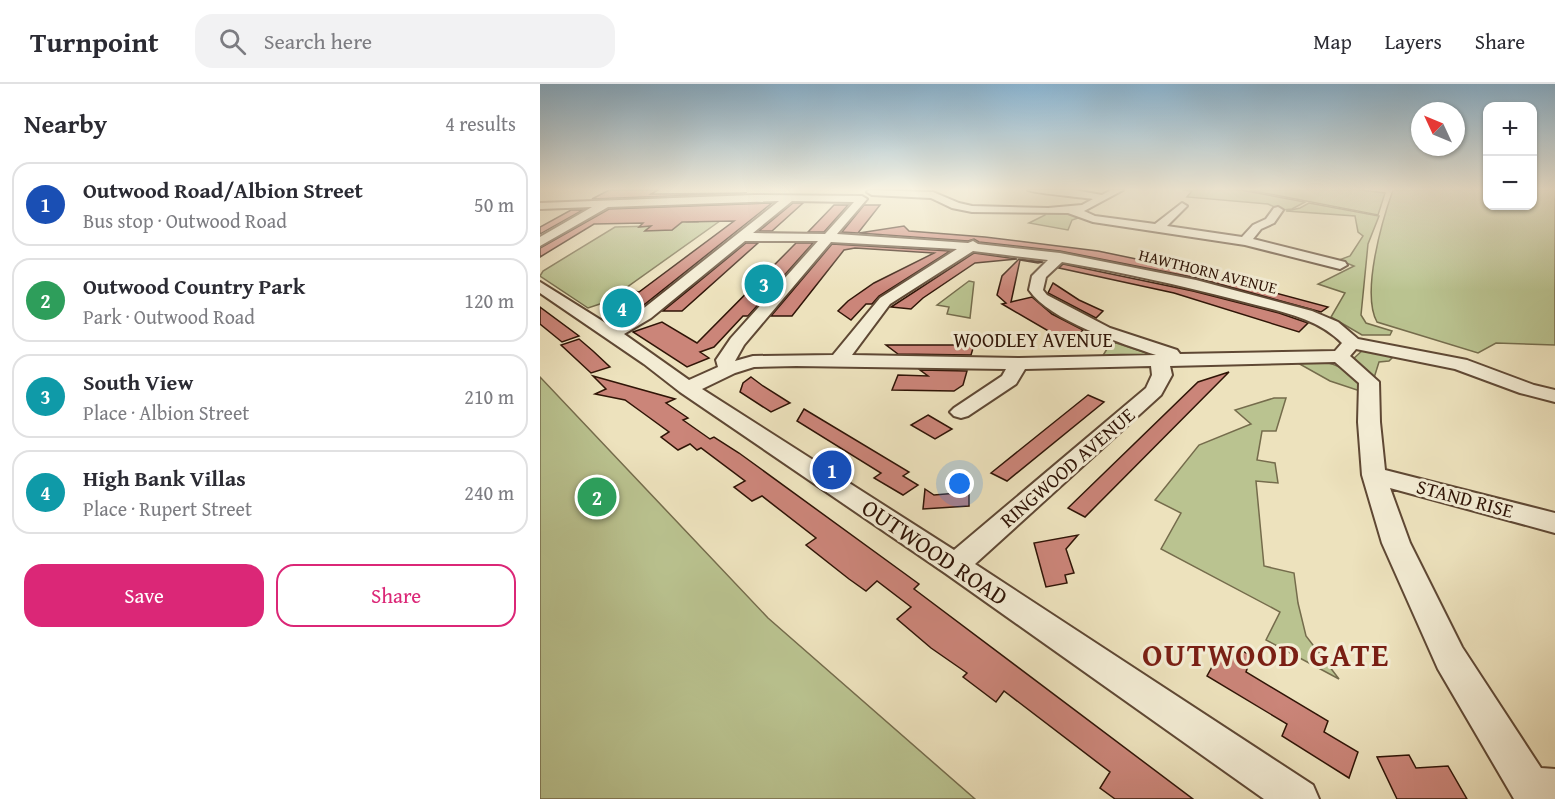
<!DOCTYPE html>
<meta charset="utf-8">
<style>
body{margin:0;font-family:"Gentium Book Plus",serif;background:#f2f2f3;color:#2b2b33}
.controls{position:absolute;right:18px;top:18px;display:grid;overflow:hidden;border-radius:12px;box-shadow:0 2px 4px #0004}
.controls button{width:54px;height:54px;display:grid;place-items:center;padding:0;border:0;border-bottom:2px solid #e1e1e2;background:#fff;color:#2b2b33;font:30px sans-serif}
.compass{position:absolute;left:871px;top:18px;width:54px;height:54px;border-radius:50%;background:#fff;box-shadow:0 2px 4px #0004;rotate:314deg}
.you{position:absolute;left:420px;top:400px;width:21px;height:21px;margin:-15px;border:4px solid #fff;border-radius:50%;background:#1a73e8;box-shadow:0 0 0 9px #1a73e833}
.badge{display:grid;place-items:center;width:39px;height:39px;border-radius:50%;background:#db2777;color:#fff;font-size:20px;font-weight:700}
.pin{position:absolute;translate:-50% -50%;border:3px solid #fff;box-shadow:0 2px 6px #0006}
.list{margin:0;padding:0;list-style:none}
h2{display:flex;justify-content:space-between;align-items:center;height:78px;margin:0;padding:0 24px;font-size:26px}
h2 small{font-size:20px;font-weight:400;color:#7c7c81}
.list li{display:grid;grid-template-columns:39px 1fr auto;gap:18px;align-items:center;box-sizing:border-box;height:84px;margin:0 12px 12px;padding:0 12px;border:2px solid #e1e1e2;border-radius:18px}
.list b{display:block;font-size:22px;white-space:nowrap}
.list p{margin:0;font-size:20px;white-space:nowrap;color:#7c7c81}
.list em{font-size:20px;font-style:normal;color:#7c7c81}
.actions{display:flex;gap:12px;padding:18px 24px}
.actions a{flex:1;padding:14px 0;border:2px solid #db2777;border-radius:18px;text-align:center;font-size:21px;color:#db2777}
.actions .main{background:#db2777;color:#fff}
.icon{flex:none;width:33px;height:33px;fill:none;stroke:currentColor;stroke-width:2;stroke-linecap:round;stroke-linejoin:round}
.map{position:relative;flex:none;width:1015px;height:715px;overflow:hidden}
header{display:flex;align-items:center;gap:36px;box-sizing:border-box;height:84px;padding:0 30px;background:#fff;border-bottom:2px solid #e1e1e2}
header strong{font-size:28px}
nav{display:flex;gap:33px;margin-inline-start:auto;font-size:21px}
.search{width:420px;height:54px;background:#f2f2f3;display:flex;align-items:center;gap:15px;box-sizing:border-box;padding:0 21px;border-radius:18px;color:#7c7c81;font-size:22px}
main{display:flex}
aside{flex:1;background:#fff}
.map>svg:first-child{display:block}
.green{fill:#bac390;stroke:#756c4c;stroke-width:1.5}
.building{fill:#cb8579;stroke:#301507;stroke-width:1.5}
.lines{fill:none;stroke-linecap:round;stroke-linejoin:round}
.minor-casing{stroke:#5f4834;stroke-width:4}
.minor{fill:#f3ecd4;fill-rule:evenodd}
.labels{text-anchor:middle;dominant-baseline:central;stroke-width:6;stroke-linejoin:round;paint-order:stroke}
.far-street-label{font-size:16px;fill:#301507;stroke:#f3ecd4}
.street-label{font-size:20px;fill:#301507;stroke:#f3ecd4}
.near-street-label{font-size:24px;fill:#301507;stroke:#f3ecd4}
.near-district-label{font-size:32px;font-weight:bold;letter-spacing:1.5px;fill:#7a1f14;stroke:#f3ecd4}
</style>
<header>
<strong>Turnpoint</strong>
<div class="search"><svg class="icon" aria-label="search" viewBox="0 0 24 24"><circle cx="10" cy="10" r="6"/><path d="M15 15l6 6"/></svg>Search here</div>
<nav><a>Map</a><a>Layers</a><a>Share</a></nav>
</header>
<main>
<aside>
<h2>Nearby<small>4 results</small></h2>
<ul class="list">
<li><span class="badge" style="background:#1a4fb4">1</span><div><b>Outwood Road/Albion Street</b><p>Bus stop · Outwood Road</p></div><em>50 m</em></li>
<li><span class="badge" style="background:#2e9e5b">2</span><div><b>Outwood Country Park</b><p>Park · Outwood Road</p></div><em>120 m</em></li>
<li><span class="badge" style="background:#0f9aa8">3</span><div><b>South View</b><p>Place · Albion Street</p></div><em>210 m</em></li>
<li><span class="badge" style="background:#0f9aa8">4</span><div><b>High Bank Villas</b><p>Place · Rupert Street</p></div><em>240 m</em></li>
</ul>
<div class="actions"><a class="main">Save</a><a>Share</a></div>
</aside>
<div class="map">
<svg width="1015" height="715" viewBox="0 0 1015 715">
<rect width="100%" height="100%" fill="#ede2bd"/>
<filter id="stains"><feTurbulence type="fractalNoise" baseFrequency=".00333" numOctaves="4"/><feColorMatrix values="0 0 0 0 .2 0 0 0 0 .09 0 0 0 0 .02 0 0 0 .5 -.17"/></filter>
<radialGradient id="worn" r=".72"><stop offset=".6" stop-color="#630" stop-opacity="0"/><stop offset="1" stop-color="#630" stop-opacity=".3"/></radialGradient>
<g class="green">
<polygon points="643,106 701,106 765,118 752,125 741,126 728,120 647,113 652,107"/>
<polygon points="709,106 821,106 845,109 838,131"/>
<path d="M853 106H947L948 122H993V106H1015V261L956 259 938 269 837 238C821 209 842 137 853 106Z"/>
<polygon points="208,117 66,218 48,224 0,192 3,187 75,143 111,142 106,146 132,146 145,136 146,138 158,138 167,131 146,133 164,119"/>
<polygon points="769,119 839,132 828,160 821,231 826,239 852,247 850,251 822,251 791,233 805,209 778,200 814,182 799,176 810,172 823,152 818,148 815,132 746,127 760,124"/>
<polygon points="525,128 541,133 532,136 528,146 489,139 505,131 505,129"/>
<polygon points="429,197 434,198 430,234 407,230 409,223 397,221"/>
<polygon points="576,259 610,270 612,271 562,273 570,260"/>
<polygon points="824,265 855,271 849,277 839,278 834,294 812,276"/>
<path d="M774 276C794 279 805 284 820 297V307L790 297 756 278Z"/>
<polygon points="0,293 228,534 435,715 0,715"/>
<polygon points="734,314 746,314 736,347 722,347 717,376 735,379 738,399 716,397 724,482 754,489 758,519 766,552 799,595 726,556 740,528 621,465 641,429 615,416 659,361 711,340 695,326"/>
</g>
<g class="building">
<polygon points="69,106 118,106 111,110 207,109 52,115"/>
<polygon points="232,119 95,228 65,228 94,207 99,208 194,137 142,138 132,146 105,147 111,142 99,143 103,139 54,140 0,173 0,164 69,125"/>
<polygon points="253,119 263,119 232,147 219,147"/>
<polygon points="294,121 308,121 284,148 268,148"/>
<polygon points="324,121 340,121 318,149 302,148"/>
<polygon points="31,126 43,126 0,150 0,143"/>
<polygon points="364,142 369,147 445,153 558,167 654,187 788,223 781,228 657,194 520,167 439,158 434,155 428,157 319,149"/>
<polygon points="206,159 218,159 142,227 123,227"/>
<polygon points="256,159 273,159 208,232 203,232 174,263 160,268 169,274 147,283 93,248 122,238 157,259"/>
<polygon points="292,160 410,167 339,212 332,220 326,220 311,236 298,227 308,217 334,199 394,169 315,164 304,166 252,232 231,232"/>
<polygon points="434,169 477,175 435,179 383,214 371,225 351,223"/>
<polygon points="479,175 503,178 498,179 480,176 471,218 492,213 512,230 543,246 529,259 462,220 466,219 457,211 462,192"/>
<polygon points="523,180 653,207 739,229 768,239 759,248 634,209 519,184"/>
<polygon points="513,199 539,216 563,227 556,234 508,209"/>
<polygon points="0,223 39,252 22,258 0,240"/>
<polygon points="39,255 53,267 70,283 51,289 21,261"/>
<polygon points="346,261 434,261 431,271 358,270"/>
<polygon points="380,286 427,287 423,301 414,307 352,306 358,291 388,292"/>
<polygon points="689,288 545,433 528,424 658,298"/>
<polygon points="53,292 135,315 126,319 148,334 143,336 170,355 174,353 199,369 379,500 374,505 653,715 575,715 560,704 570,688 464,607 456,618 423,593 427,589 391,564 357,535 371,523 337,497 326,507 309,495 266,461 276,454 222,412 212,417 194,403 205,397 161,364 157,366 150,360 138,366 121,353 129,348 103,329 85,316 55,310 66,305"/>
<polygon points="211,293 223,302 250,319 231,328 200,308 203,299"/>
<polygon points="548,311 564,318 467,397 451,389"/>
<polygon points="264,325 369,388 363,392 378,401 363,411 334,394 341,389 257,337"/>
<polygon points="388,331 412,345 395,355 371,341"/>
<polygon points="385,405 394,411 429,408 429,422 383,425"/>
<polygon points="538,451 526,465 534,489 525,491 527,499 506,503 494,459"/>
<polygon points="683,563 690,567 703,567 708,570 711,574 706,588 788,637 784,648 818,668 809,694 742,652 747,640 667,592"/>
<polygon points="869,671 876,684 908,682 927,715 857,715 837,673"/>
</g>
<g class="lines">
<g class="minor-casing">
<g id="minor">
<path d="M329 106 393 108 419 119 432 122 508 124 542 121 553 115C542 113 492 109 488 106H534L562 111 571 106H583L544 127 555 132 615 140 642 119 647 122 627 142 702 153 713 141 726 135 734 124 738 123 743 126 734 139 721 145 713 155 805 178 807 181 800 185 705 161 553 138 528 129 432 128 412 124 391 114 332 111 327 108Z"/>
<path d="M214 111 322 112 327 115 297 150 428 159 433 157 438 160 520 169 656 196 772 227 798 238 818 255 927 276 994 301 1015 306V318L980 309 915 285 816 265 810 272 839 298 840 338 845 386 1015 429V449L850 404 870 459 922 563 1001 684 1015 685V715H974L898 585 842 459 822 391 818 338 819 299 795 278 630 282 632 291 621 311 435 480 773 701 779 715H724L405 489 140 308 104 280 0 209V198L72 243 99 228 239 117 68 123 0 162V153L52 123 0 125V119ZM252 117 314 118 285 150 213 149ZM205 157H278L191 254 176 276 178 283 149 296 84 250 111 234ZM291 158 417 165 340 214 293 271 213 272 195 277 204 261ZM433 167 508 176 492 192 489 206C510 237 581 259 616 271L479 274 312 271 350 220ZM522 178C581 188 639 201 697 216 733 226 776 232 802 259L795 267 640 270 637 266 570 244 507 211 503 206 506 193ZM256 282 466 285 462 292 414 324 410 328 414 332 421 334 428 332 476 300 485 285 611 282 612 291 606 304 414 466 162 305 195 289 214 283Z"/>
</g>
</g>
<use href="#minor" class="minor"/>
</g>
<linearGradient id="sky" x2="0" y2="1"><stop stop-color="#8ab7d6"/><stop offset="0.51" stop-color="#f7f2e1"/><stop offset="1" stop-color="#f7f2e1" stop-opacity="0"/></linearGradient>
<rect width="1015" height="206" fill="url(#sky)"/>
<g class="labels">
<g class="far-street-label">
<text transform="translate(668 187) rotate(14)">HAWTHORN AVENUE</text>
</g>
<g class="street-label">
<text x="493" y="255">WOODLEY AVENUE</text>
<text transform="translate(527 383) rotate(-41)">RINGWOOD AVENUE</text>
<text transform="translate(925 414) rotate(15)">STAND RISE</text>
</g>
<g class="near-street-label">
<text transform="translate(395 468) rotate(34)">OUTWOOD ROAD</text>
</g>
<g class="near-district-label">
<text x="726" y="570">OUTWOOD GATE</text>
</g>
</g>
<rect width="100%" height="100%" filter="url(#stains)"/>
<rect width="100%" height="100%" fill="url(#worn)"/>
</svg>
<div class="controls">
<button>+</button>
<button>−</button>
</div>
<svg class="compass" viewBox="-18 -18 36 36"><path d="M0-13l5 13h-10z" fill="#e53935"/><path d="M0 13l5-13h-10z" fill="#7c7c81"/></svg>
<div class="you"></div>
<div class="pin badge" style="left:292px;top:386px;background:#1a4fb4">1</div>
<div class="pin badge" style="left:57px;top:413px;background:#2e9e5b">2</div>
<div class="pin badge" style="left:224px;top:200px;background:#0f9aa8">3</div>
<div class="pin badge" style="left:82px;top:224px;background:#0f9aa8">4</div>
</div>
</main>
